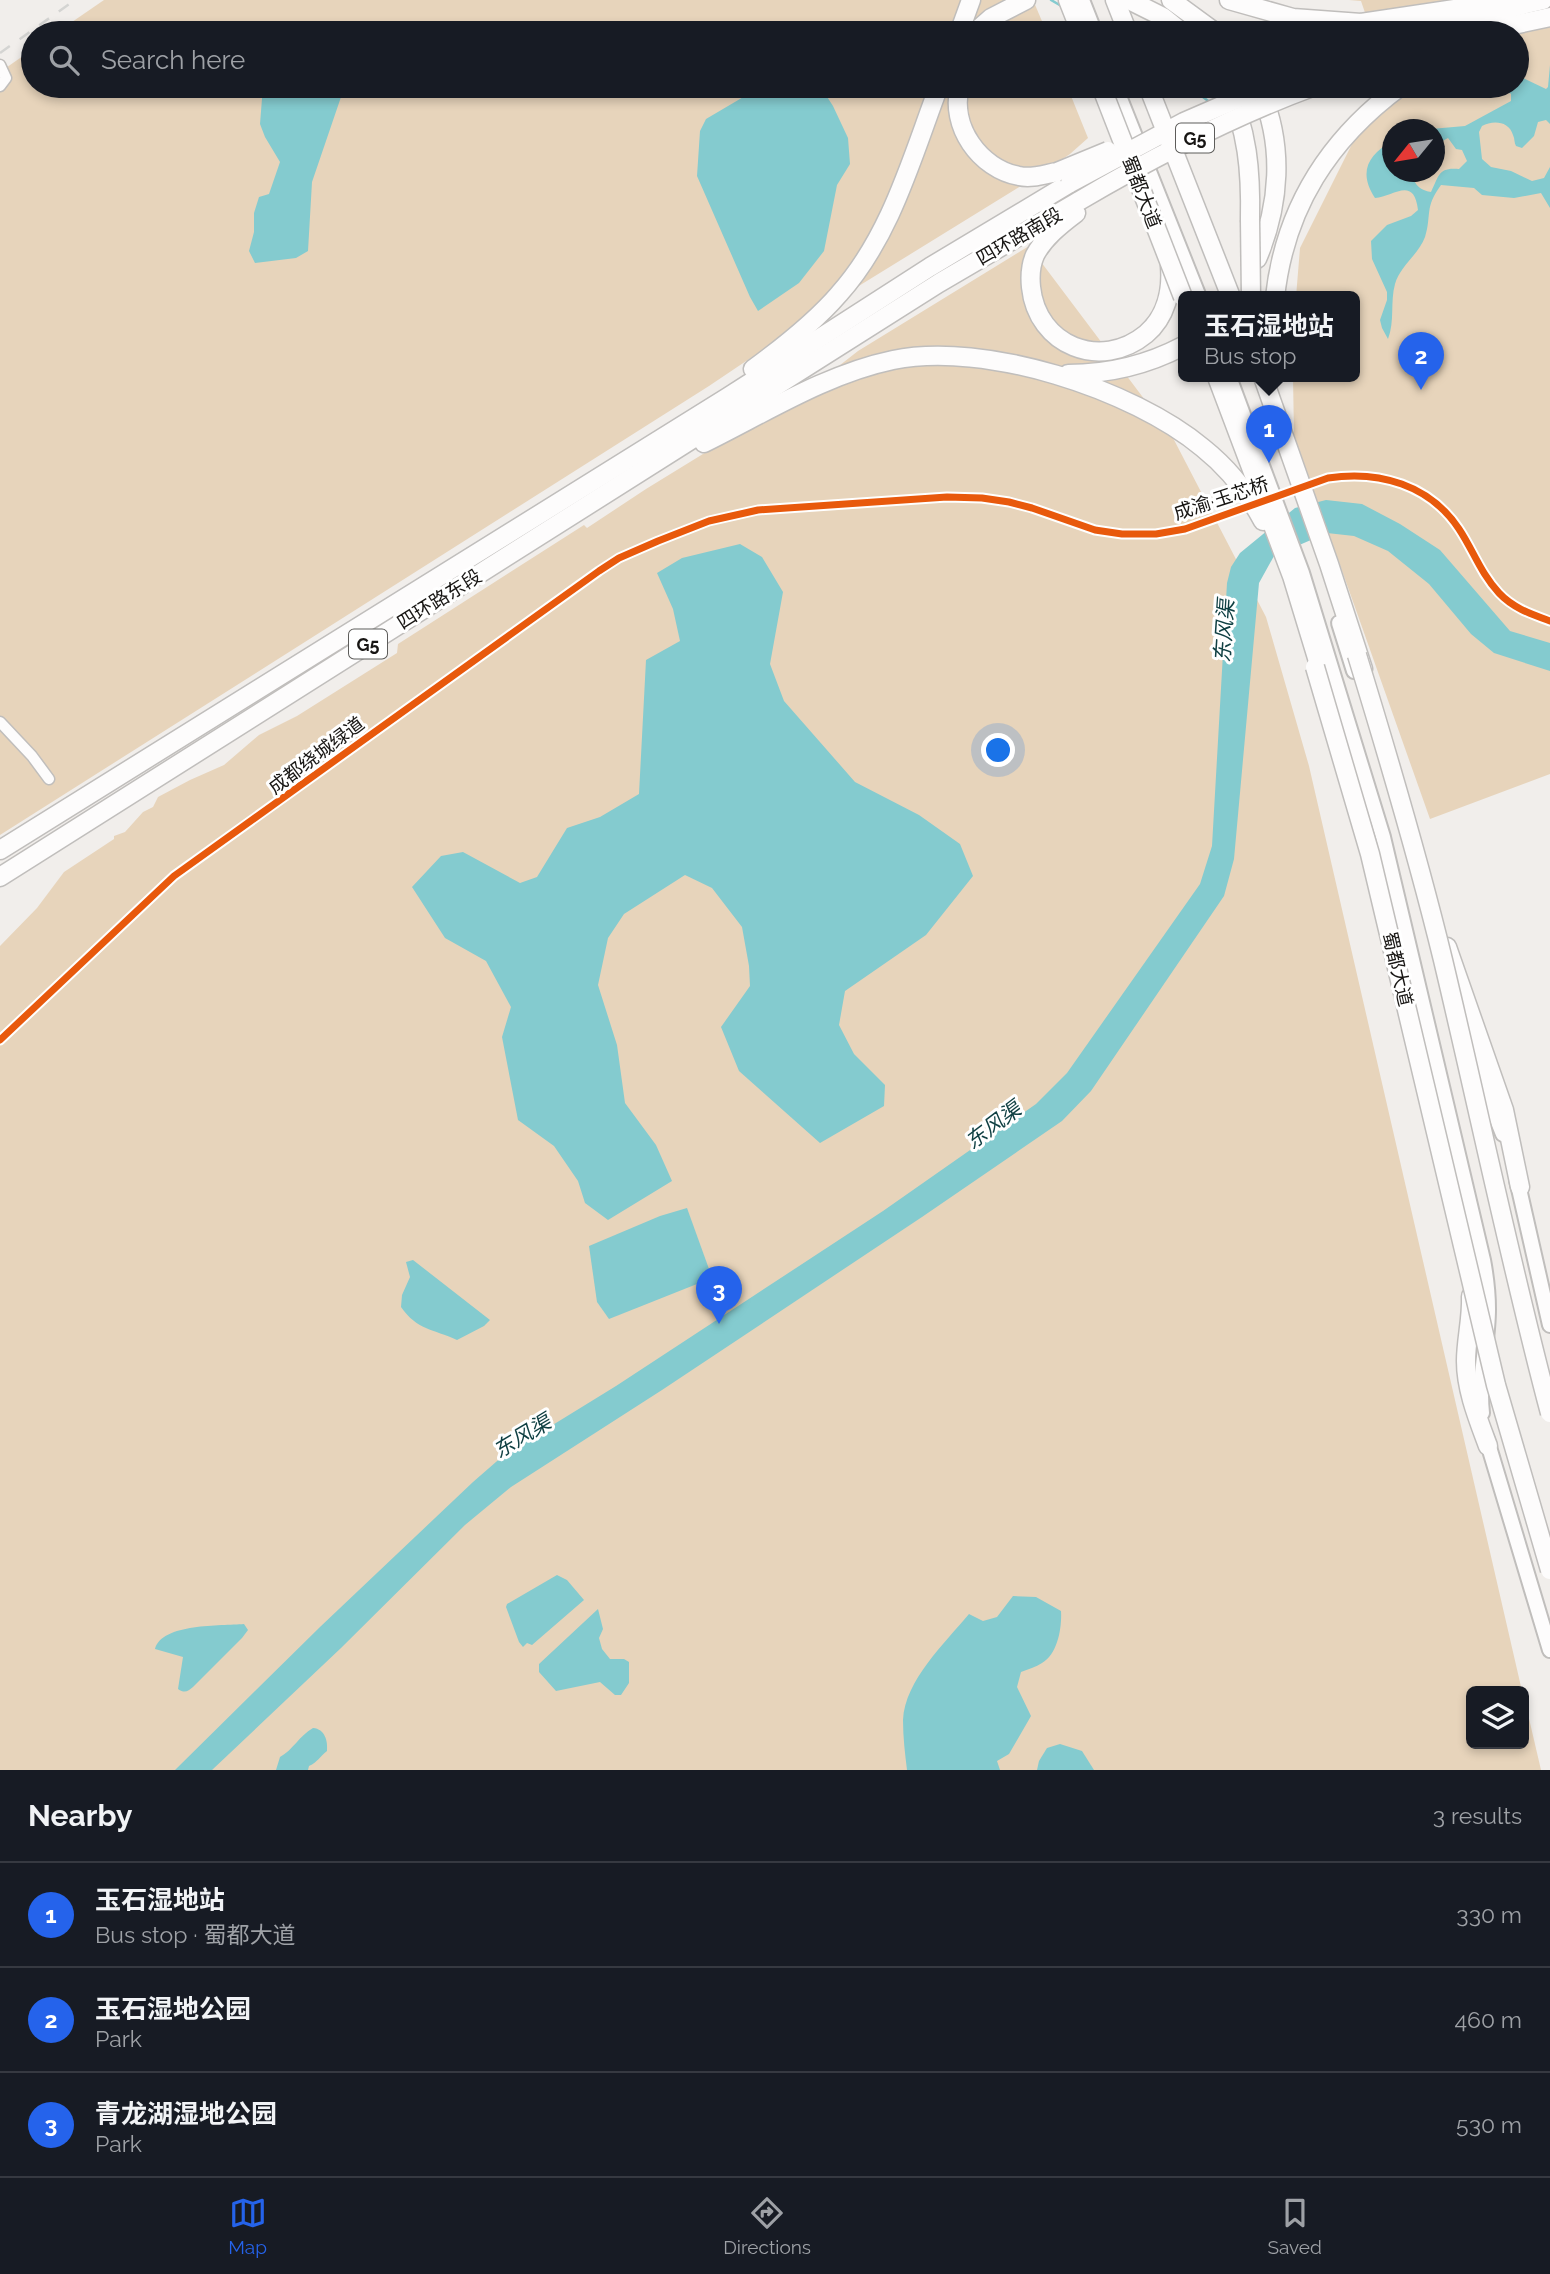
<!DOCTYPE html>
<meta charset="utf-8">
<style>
body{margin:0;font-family:Raleway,"Noto Sans SC",sans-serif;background:#242831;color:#f1f3f6}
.controls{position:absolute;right:21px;bottom:21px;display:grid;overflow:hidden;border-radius:10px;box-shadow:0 4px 10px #0003}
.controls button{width:63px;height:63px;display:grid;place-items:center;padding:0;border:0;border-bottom:2px solid #363941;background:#171b24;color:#f1f3f6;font:35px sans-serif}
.compass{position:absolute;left:1382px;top:119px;width:63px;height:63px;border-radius:50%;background:#171b24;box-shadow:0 4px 10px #0003;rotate:240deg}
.you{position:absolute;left:999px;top:751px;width:24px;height:24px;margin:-18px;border:5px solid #fff;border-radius:50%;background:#1a73e8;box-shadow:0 0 0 10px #1a73e833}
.badge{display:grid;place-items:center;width:46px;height:46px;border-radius:50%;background:#2563eb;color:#fff;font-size:23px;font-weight:700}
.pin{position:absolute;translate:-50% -58px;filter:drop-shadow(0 2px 4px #0008)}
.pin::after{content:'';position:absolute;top:37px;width:24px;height:21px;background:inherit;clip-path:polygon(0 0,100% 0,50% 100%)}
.popup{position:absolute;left:1178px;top:291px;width:182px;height:91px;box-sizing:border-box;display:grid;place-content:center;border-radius:10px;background:#171b24;filter:drop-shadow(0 2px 5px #0005);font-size:23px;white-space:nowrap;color:#9ea1a6}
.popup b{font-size:26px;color:#f1f3f6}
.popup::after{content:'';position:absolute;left:50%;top:100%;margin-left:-14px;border:14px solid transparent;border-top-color:#171b24}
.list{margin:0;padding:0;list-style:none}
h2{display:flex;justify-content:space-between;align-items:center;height:91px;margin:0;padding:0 28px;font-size:30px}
h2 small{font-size:23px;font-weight:400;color:#9ea1a6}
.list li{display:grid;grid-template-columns:46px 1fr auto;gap:21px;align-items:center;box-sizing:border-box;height:105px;padding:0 28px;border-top:2px solid #363941}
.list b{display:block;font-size:26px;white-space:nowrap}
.list p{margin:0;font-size:23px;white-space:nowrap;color:#9ea1a6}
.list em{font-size:23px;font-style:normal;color:#9ea1a6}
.icon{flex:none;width:38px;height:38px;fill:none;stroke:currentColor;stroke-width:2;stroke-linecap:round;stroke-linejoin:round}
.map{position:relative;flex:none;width:1550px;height:1770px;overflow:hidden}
.search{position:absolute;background:#171b24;box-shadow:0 4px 10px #0003;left:21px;right:21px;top:21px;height:77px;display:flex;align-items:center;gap:18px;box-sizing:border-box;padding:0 24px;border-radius:38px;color:#9ea1a6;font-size:26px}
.sheet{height:406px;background:#171b24}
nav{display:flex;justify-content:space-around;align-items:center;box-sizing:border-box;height:98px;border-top:2px solid #363941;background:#171b24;font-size:19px;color:#9ea1a6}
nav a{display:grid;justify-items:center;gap:4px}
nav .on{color:#2563eb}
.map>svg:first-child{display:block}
.green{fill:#e7d4bb;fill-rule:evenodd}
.water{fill:#84cbcf}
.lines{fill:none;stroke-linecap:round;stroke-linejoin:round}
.stream{stroke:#84cbcf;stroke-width:2.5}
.street-casing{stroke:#c0bebc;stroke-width:13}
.secondary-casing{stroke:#c0bebc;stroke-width:18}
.highway-casing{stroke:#c0bebc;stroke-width:21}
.street{stroke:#fdfcfc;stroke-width:10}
.secondary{stroke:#fdfcfc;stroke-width:14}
.highway{stroke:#fdfcfc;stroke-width:18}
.rail{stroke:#d4d4d2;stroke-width:2.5;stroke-dasharray:12 12;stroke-linecap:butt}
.highway-bridge-casing{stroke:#c0bebc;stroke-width:21;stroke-linecap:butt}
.highway-bridge{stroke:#fdfcfc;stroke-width:18}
.cycleway-casing{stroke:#fff;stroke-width:11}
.cycleway{stroke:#e8590c;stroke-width:7}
.labels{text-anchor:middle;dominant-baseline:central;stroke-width:6;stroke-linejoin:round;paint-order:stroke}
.shield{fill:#fff;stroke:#5d5c5a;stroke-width:2}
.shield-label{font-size:18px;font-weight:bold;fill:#181614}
.street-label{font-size:19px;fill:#181614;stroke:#fff}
.water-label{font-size:21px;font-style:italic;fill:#104043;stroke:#fff}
</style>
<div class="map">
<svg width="1550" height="1770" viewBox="0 0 1550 1770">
<rect width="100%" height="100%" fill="#f1eeeb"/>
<g class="green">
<polygon points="104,0 1033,0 1047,33 56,33"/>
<path d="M1349 0H1550V774L1430 819 1294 435 1293 377H1355V297H1296L1300 248 1355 138 1394 102 1389 86H1517V33H1372L1361 1ZM1392 130H1434V172H1392Z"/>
<polygon points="33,49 33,86 1067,86 1088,138 1070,154 1034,178 849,292 709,386 0,835 0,72"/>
<polygon points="1029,246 1172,436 1266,617 1309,766 1522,1691 1471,1691 1471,1744 1524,1744 1524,1697 1541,1770 0,1770 0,946 37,908 64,872 114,839 114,836 125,832 143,812 153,807 158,797 190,780 224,765 259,735 297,716 397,653 398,644 584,525 587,528 646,489 812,387 858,351"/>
</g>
<g class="water">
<path d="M1550 65V124L1546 120 1538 122 1534 136 1522 148 1516 146C1514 143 1515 139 1513 135 1509 121 1493 120 1482 126L1479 132 1482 159 1491 167 1511 171 1532 181 1544 178 1550 167V208L1541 193 1514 198 1482 195 1474 188 1441 185C1424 208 1432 215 1425 237 1419 254 1400 266 1395 284 1390 302 1395 321 1388 339L1382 328 1380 320 1387 300V292L1372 259 1371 241 1387 225 1411 216 1418 210C1414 175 1393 197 1375 198 1358 172 1368 155 1392 141V172H1414L1412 176C1416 186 1420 190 1431 192 1439 176 1438 167 1459 169L1467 161 1462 150 1456 149 1448 138 1435 145 1434 130 1431 129 1465 126 1511 101V86H1517V75L1546 89 1548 87Z"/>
<polygon points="263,86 330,86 339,92 341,97 312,182 308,251 296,258 255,263 249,251 254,232 254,213 259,197 269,194 280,162 265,137 260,124"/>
<polygon points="762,86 820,86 833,106 848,138 850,164 837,185 824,251 799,283 758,311 750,297 697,176 700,131 706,119"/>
<polygon points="1326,500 1362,504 1400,524 1440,550 1510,631 1550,643 1550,671 1494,653 1471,634 1429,584 1388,551 1354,536 1327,533 1274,556 1259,583 1234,859 1224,896 1091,1091 1062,1121 922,1217 662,1390 511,1487 465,1525 341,1648 212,1770 175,1770 320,1627 473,1482 504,1455 616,1386 883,1211 1036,1104 1067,1073 1200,884 1212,846 1227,583 1231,567 1240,553 1295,508"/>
<polygon points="740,544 762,557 783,592 770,664 784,701 855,782 919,815 960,844 973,876 926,935 845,991 839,1025 854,1054 885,1085 884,1106 820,1143 739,1071 721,1027 750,986 749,966 742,927 712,888 685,875 624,914 608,938 598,985 617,1045 625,1103 656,1145 672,1181 608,1220 585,1203 578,1181 554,1146 518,1120 502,1037 511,1007 486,961 445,938 412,887 441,856 463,852 520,883 537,877 567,828 600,817 639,794 646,660 680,641 673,609 657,573 682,558"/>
<polygon points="687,1208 709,1269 697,1284 609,1319 597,1302 589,1246 660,1216"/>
<path d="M413 1260 490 1320 484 1326 457 1340C433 1329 417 1330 401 1307L402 1295 410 1277 406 1262Z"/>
<polygon points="557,1575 567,1580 584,1600 532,1645 527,1643 523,1647 519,1642 506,1607 507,1604"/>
<path d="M1013 1596 1036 1597 1061 1611C1062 1627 1058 1654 1042 1663 1036 1667 1028 1669 1021 1672L1017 1687 1031 1716 1009 1754 997 1761 1000 1770H907C905 1754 903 1737 903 1720 905 1680 945 1643 969 1614L983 1621 997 1617Z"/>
<polygon points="598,1609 603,1629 599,1638 602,1649 610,1659 624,1659 629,1662 629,1683 621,1695 615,1695 600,1682 556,1691 539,1672 539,1664"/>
<path d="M244 1624 248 1630 242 1638 193 1687C188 1691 185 1694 178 1689L183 1657 155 1649C162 1623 221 1626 244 1624Z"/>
<path d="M313 1728C325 1729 328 1741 327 1751 320 1756 318 1762 309 1766L308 1770H276L280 1757C293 1750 299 1736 313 1728Z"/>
<polygon points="1060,1744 1082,1751 1094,1770 1037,1770 1039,1761 1047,1748"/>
</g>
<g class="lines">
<g class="stream">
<polyline points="1051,0 1063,7"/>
<polyline points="1330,33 1376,31 1378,33"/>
<polyline points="1188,86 1211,103"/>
<polyline points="1418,86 1423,91 1498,88 1513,93"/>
</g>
<g class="street-casing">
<g id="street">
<polyline points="0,65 6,78 0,86"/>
<polyline points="0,722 32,756 49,779"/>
</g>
</g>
<g class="secondary-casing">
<g id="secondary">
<polyline points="1082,0 1095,33"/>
<polyline points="1115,86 1199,297"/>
<path d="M1229 377 1302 573 1383 837 1483 1260C1486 1276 1488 1293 1488 1309 1488 1344 1478 1378 1482 1413"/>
<polyline points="1339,623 1354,671"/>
<polyline points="1471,1055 1503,1134"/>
<polyline points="1517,1180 1550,1325"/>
<polyline points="1486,1437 1550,1650"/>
</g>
</g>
<g class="highway-casing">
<g id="highway">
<polyline points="1068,0 1081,33"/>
<polyline points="1115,0 1128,33"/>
<polyline points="1129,0 1163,17 1183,33"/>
<polyline points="1171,0 1216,33"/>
<polyline points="1229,0 1293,18 1361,23 1514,0"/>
<polyline points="959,33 971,0"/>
<polyline points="974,33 991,18 1026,0"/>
<polyline points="1407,33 1543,0"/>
<polyline points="1476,33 1550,17"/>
<path d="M960 86C949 126 980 169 1019 176 1032 179 1045 174 1057 172"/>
<path d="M1226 86C1248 128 1251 173 1250 220"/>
<path d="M1076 213C1060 225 1044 238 1035 255 1031 264 1030 277 1031 287 1037 346 1101 371 1146 334 1166 317 1172 291 1170 266"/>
<path d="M1257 259C1280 205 1284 146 1261 92"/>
<path d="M1275 297C1285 207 1329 139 1401 86"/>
<path d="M753 369C783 347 815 322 839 294 891 236 912 157 939 86"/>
<path d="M1068 374C1110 374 1147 365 1183 346"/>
<polyline points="1217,377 1292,576 1324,681"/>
<polyline points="1263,377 1329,564 1363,669"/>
<path d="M704 443C765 413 826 374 893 360 985 341 1132 389 1203 448 1228 468 1248 493 1263 521"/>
<polyline points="0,850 728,397 930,267 1070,183"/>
<polyline points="0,877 939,283 1079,201"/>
<polyline points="1447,947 1504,1110 1520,1187"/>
<path d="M1471 1296C1472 1318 1466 1340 1466 1361 1466 1390 1478 1419 1488 1446"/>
</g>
</g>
<use href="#street" class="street"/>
<use href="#secondary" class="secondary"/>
<use href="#highway" class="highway"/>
<polyline class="rail" points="0,53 75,0"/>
<g class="highway-bridge-casing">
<g id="highway-bridge">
<polyline points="1101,86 1183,297"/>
<polyline points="1148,86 1231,297"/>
<polyline points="1057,172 1108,151"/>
<polyline points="1070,183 1184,122 1267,86"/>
<path d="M1079 201C1154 157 1233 116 1315 86"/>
<polyline points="1250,220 1251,297"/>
<path d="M1357 655C1388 756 1418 857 1443 960 1479 1111 1510 1263 1550 1413"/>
<polyline points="1315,667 1370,854 1496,1385 1550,1570"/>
</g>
</g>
<use href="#highway-bridge" class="highway-bridge"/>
<g class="cycleway-casing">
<path id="cycleway" d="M0 1040 174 876 599 571 619 558 658 541 709 521 758 510 947 497 982 498 1009 502 1032 508 1095 530 1122 534H1156L1185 529 1328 478C1379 470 1430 485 1459 529 1473 550 1481 574 1499 593 1513 608 1531 614 1550 621"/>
</g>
<use href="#cycleway" class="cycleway"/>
</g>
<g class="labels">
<g class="shield">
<rect x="1176" y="123.5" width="38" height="29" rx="5"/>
<rect x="349" y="629.5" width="38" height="29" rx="5"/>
</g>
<g class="shield-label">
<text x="1195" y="138">G5</text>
<text x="368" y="644">G5</text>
</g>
<g class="street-label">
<text transform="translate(1142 192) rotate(69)">蜀都大道</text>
<text transform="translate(1019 236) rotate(-30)">四环路南段</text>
<text transform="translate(1221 498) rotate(-18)">成渝·玉芯桥</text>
<text transform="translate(439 599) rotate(-32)">四环路东段</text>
<text transform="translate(316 755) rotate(-37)">成都绕城绿道</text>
<text transform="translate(1398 969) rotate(77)">蜀都大道</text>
</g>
<g class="water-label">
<text transform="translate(1224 631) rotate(-86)">东风渠</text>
<text transform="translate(993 1125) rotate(-37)">东风渠</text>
<text transform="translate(522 1436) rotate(-31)">东风渠</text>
</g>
</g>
</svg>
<div class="controls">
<button><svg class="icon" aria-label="layers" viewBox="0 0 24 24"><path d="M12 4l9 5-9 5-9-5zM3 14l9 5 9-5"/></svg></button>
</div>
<svg class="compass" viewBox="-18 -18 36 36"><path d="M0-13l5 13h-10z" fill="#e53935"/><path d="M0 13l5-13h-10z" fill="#9ea1a6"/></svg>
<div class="you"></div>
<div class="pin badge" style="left:1269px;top:463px">1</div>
<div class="popup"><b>玉石湿地站</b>Bus stop</div>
<div class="pin badge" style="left:1421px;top:390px">2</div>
<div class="pin badge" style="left:719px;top:1324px">3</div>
<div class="search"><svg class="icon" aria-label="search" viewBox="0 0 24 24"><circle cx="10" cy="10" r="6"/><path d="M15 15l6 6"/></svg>Search here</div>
</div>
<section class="sheet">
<h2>Nearby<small>3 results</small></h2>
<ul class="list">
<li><span class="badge">1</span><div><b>玉石湿地站</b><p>Bus stop · 蜀都大道</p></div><em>330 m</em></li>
<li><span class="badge">2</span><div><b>玉石湿地公园</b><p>Park</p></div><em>460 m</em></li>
<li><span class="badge">3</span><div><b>青龙湖湿地公园</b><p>Park</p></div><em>530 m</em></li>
</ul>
</section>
<nav>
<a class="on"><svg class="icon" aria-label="map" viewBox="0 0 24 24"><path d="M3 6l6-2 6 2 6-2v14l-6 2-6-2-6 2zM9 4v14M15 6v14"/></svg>Map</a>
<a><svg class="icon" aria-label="directions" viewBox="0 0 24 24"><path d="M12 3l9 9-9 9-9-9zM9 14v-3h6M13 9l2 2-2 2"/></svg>Directions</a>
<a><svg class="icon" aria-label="saved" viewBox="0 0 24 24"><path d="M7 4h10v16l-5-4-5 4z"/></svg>Saved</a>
</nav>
